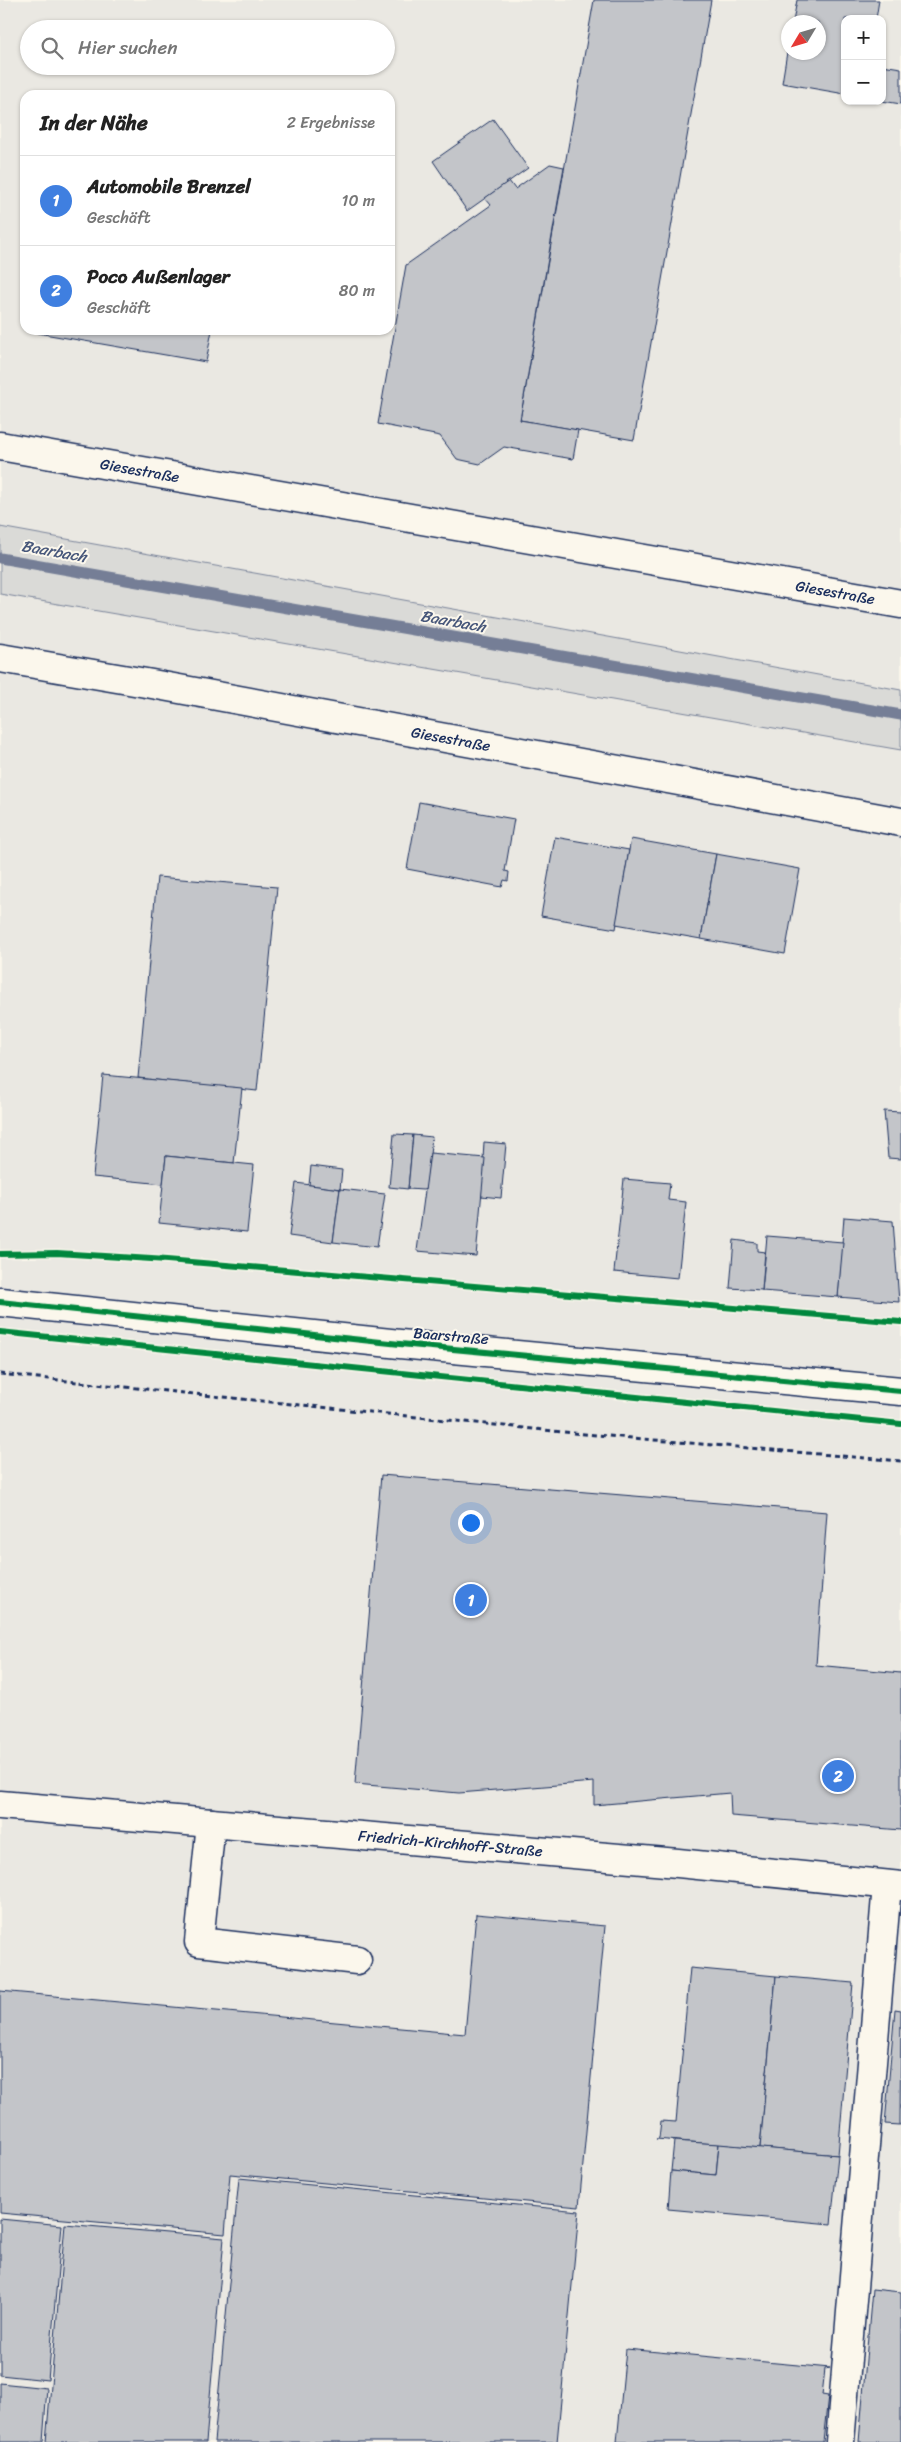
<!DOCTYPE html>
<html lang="de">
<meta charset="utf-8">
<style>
body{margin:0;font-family:Sriracha,sans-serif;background:#f2f2f2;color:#222}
.controls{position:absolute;right:15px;top:15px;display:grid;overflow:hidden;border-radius:10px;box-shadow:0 1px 4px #0004}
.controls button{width:45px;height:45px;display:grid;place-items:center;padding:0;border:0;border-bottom:1px solid #e0e0e0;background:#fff;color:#222;font:25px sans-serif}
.compass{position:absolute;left:781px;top:15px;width:45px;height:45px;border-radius:50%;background:#fff;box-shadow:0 1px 4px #0004;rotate:232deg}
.you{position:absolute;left:470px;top:1522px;width:18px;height:18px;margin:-12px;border:4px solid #fff;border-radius:50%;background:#1a73e8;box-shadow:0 0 0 8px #1a73e833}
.badge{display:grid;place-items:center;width:32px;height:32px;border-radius:50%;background:#d1495b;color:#fff;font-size:16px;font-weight:700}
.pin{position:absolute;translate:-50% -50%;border:2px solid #fff;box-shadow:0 1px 5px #0006}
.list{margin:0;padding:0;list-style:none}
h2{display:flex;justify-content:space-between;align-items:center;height:65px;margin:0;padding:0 20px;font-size:21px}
h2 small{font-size:16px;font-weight:400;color:#767676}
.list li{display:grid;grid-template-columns:32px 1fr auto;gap:15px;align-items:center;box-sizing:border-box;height:90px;padding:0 20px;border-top:1px solid #e0e0e0}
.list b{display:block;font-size:19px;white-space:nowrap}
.list p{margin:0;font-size:16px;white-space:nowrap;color:#767676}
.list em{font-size:16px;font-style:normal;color:#767676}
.icon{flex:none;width:28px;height:28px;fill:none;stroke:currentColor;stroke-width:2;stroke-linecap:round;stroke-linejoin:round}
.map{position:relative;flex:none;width:901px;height:2442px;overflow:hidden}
.search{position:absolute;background:#fff;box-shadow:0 1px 4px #0004;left:20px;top:20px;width:375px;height:55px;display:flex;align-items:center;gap:12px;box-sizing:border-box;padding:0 18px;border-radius:28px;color:#767676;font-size:19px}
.panel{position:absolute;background:#fff;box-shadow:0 1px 4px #0004;left:20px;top:90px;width:375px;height:245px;border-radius:15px}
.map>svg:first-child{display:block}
.built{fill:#eae8e2;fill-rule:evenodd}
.green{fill:#dadad7;stroke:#7a849a}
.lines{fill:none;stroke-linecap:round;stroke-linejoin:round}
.stream{stroke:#747e96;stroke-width:11}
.building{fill:#c3c5c9;stroke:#1b2f5e}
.minor-casing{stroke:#1b2f5e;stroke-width:31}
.major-casing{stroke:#1b2f5e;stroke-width:31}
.path{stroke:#1b2f5e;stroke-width:3;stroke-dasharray:5 4;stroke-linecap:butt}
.minor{stroke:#fbf7ec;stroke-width:28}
.major{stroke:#fbf7ec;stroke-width:28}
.cycleway-casing{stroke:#fbf7ec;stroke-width:9}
.cycleway{stroke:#00873e;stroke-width:6}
.labels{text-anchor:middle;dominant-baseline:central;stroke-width:4;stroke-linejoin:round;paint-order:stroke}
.street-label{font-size:15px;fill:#1b2f5e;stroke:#fbf7ec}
.water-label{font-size:16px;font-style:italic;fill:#47577a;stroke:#fbf7ec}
</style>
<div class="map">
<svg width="901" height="2442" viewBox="0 0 901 2442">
<rect width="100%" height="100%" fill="#fbf7ec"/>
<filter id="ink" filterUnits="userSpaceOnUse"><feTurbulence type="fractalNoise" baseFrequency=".02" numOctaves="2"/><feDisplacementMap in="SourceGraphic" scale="10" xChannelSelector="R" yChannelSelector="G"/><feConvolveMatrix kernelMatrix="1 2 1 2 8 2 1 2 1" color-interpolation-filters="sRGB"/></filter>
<g filter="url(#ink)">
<path class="built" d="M0 0H901V2442H0ZM845 19H882V101H845ZM788 22H818V52H788ZM29 29H386V66H29ZM25 95H390V330H25Z"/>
<polygon class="green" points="0,527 901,690 901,750 0,594"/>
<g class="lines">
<polyline class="stream" points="0,558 901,715"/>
</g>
<g class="building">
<polygon points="594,0 711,0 634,440 520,420"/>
<polygon points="797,0 879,0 876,19 845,19 845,94 782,83 788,46 788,52 818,52 818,22 793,22"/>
<polygon points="882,65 901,68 901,104 882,101"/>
<polygon points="493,119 528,168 467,211 433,161"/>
<polygon points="550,164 564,167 520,420 578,430 573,459 504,447 480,464 457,459 440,436 378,424 406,265 491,205 485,198 509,181 515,189"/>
<polygon points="38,330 212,330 206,362 38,333"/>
<polygon points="419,802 514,819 505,871 509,872 508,881 504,880 502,887 407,869"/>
<polygon points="555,837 629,850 616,929 541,916"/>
<polygon points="631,839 716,854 701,939 616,924"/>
<polygon points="716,854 800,869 785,954 701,939"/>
<polygon points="157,877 277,887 257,1091 138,1078"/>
<polygon points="103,1075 242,1088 234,1163 166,1156 163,1184 93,1177"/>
<polygon points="884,1111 901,1112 901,1159 888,1158"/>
<polygon points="394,1134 413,1135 408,1189 389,1187"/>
<polygon points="413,1135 432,1137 426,1189 423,1190 408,1189"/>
<polygon points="484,1142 506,1144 501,1198 481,1196"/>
<polygon points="430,1153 485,1158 476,1256 417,1251"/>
<polygon points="166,1156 254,1165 247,1232 159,1223"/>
<polygon points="311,1166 342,1170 340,1189 309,1185"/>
<polygon points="624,1179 670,1183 668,1200 686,1202 678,1278 614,1272"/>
<polygon points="296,1183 340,1189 333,1242 289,1236"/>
<polygon points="340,1189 385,1194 377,1247 333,1242"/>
<polygon points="844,1217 893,1221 899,1302 838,1297"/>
<polygon points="767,1236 843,1242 838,1297 762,1291"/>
<polygon points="734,1240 757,1243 757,1251 765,1252 762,1290 730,1288"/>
<polygon points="381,1475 827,1512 816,1665 901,1673 901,1830 731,1816 730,1793 594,1805 594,1782 459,1793 355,1784"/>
<polygon points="476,1914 605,1926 579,2207 230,2174 225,2234 0,2213 0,1991 465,2034"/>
<polygon points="690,1968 776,1976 760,2148 656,2139 659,2138 661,2121 676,2122"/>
<polygon points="776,1976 853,1983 838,2155 760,2148"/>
<polygon points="895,2009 901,2010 900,2125 885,2124"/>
<polygon points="674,2141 719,2144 716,2175 671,2171"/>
<polygon points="719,2144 838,2155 831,2224 668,2209 671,2171 716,2175"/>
<polygon points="239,2178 579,2211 557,2442 214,2442"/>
<polygon points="0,2219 62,2225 48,2380 0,2375"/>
<polygon points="65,2224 224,2238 206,2442 46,2442"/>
<polygon points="872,2289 901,2292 901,2442 859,2442"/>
<polygon points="626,2349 830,2368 825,2369 822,2395 828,2396 823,2442 617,2442"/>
<polygon points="0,2383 47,2388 43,2442 0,2442"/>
</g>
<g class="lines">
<g class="minor-casing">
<g id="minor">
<path id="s1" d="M0 446 901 604"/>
<path id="s2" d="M0 658 152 684 901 822"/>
<path id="s3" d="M0 1805 678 1863 901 1886"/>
<polyline points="211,1823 199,1942 357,1960"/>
<polyline points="840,2442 887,1885"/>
</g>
</g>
<g class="major-casing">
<polyline id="major" points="0,1302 400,1344 901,1391"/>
</g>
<g class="path">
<polyline points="0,1254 57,1253 167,1260 901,1322"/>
<polyline points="0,1374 573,1433 901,1461"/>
</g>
<use href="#minor" class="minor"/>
<use href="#major" class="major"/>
<g class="cycleway-casing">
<g id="cycleway">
<polyline points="0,1254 57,1253 167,1260 901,1322"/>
<polyline points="0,1302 400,1344 901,1391"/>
<polyline points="0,1332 901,1424"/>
</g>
</g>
<use href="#cycleway" class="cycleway"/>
</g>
</g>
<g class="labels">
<g class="street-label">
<text stroke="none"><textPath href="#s1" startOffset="142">Giesestraße</textPath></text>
<text stroke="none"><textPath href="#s1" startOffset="848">Giesestraße</textPath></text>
<text stroke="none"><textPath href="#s2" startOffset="458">Giesestraße</textPath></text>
<text transform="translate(451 1336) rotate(5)">Baarstraße</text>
<text stroke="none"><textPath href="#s3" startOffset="452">Friedrich-Kirchhoff-Straße</textPath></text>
</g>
<g class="water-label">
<text transform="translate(54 551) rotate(10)">Baarbach</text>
<text transform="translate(453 621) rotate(10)">Baarbach</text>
</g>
</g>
</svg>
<div class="controls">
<button>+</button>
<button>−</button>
</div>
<svg class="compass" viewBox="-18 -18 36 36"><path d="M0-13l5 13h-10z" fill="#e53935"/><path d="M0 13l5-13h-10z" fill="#767676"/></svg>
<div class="you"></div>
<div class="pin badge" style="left:471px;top:1600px;background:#3f7fe0">1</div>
<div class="pin badge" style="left:838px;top:1776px;background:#3f7fe0">2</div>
<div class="search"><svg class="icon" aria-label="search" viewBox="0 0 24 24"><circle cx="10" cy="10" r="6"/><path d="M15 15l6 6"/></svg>Hier suchen</div>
<section class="panel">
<h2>In der Nähe<small>2 Ergebnisse</small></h2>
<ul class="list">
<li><span class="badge" style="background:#3f7fe0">1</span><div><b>Automobile Brenzel</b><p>Geschäft</p></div><em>10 m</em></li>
<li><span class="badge" style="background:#3f7fe0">2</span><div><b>Poco Außenlager</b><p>Geschäft</p></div><em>80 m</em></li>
</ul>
</section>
</div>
